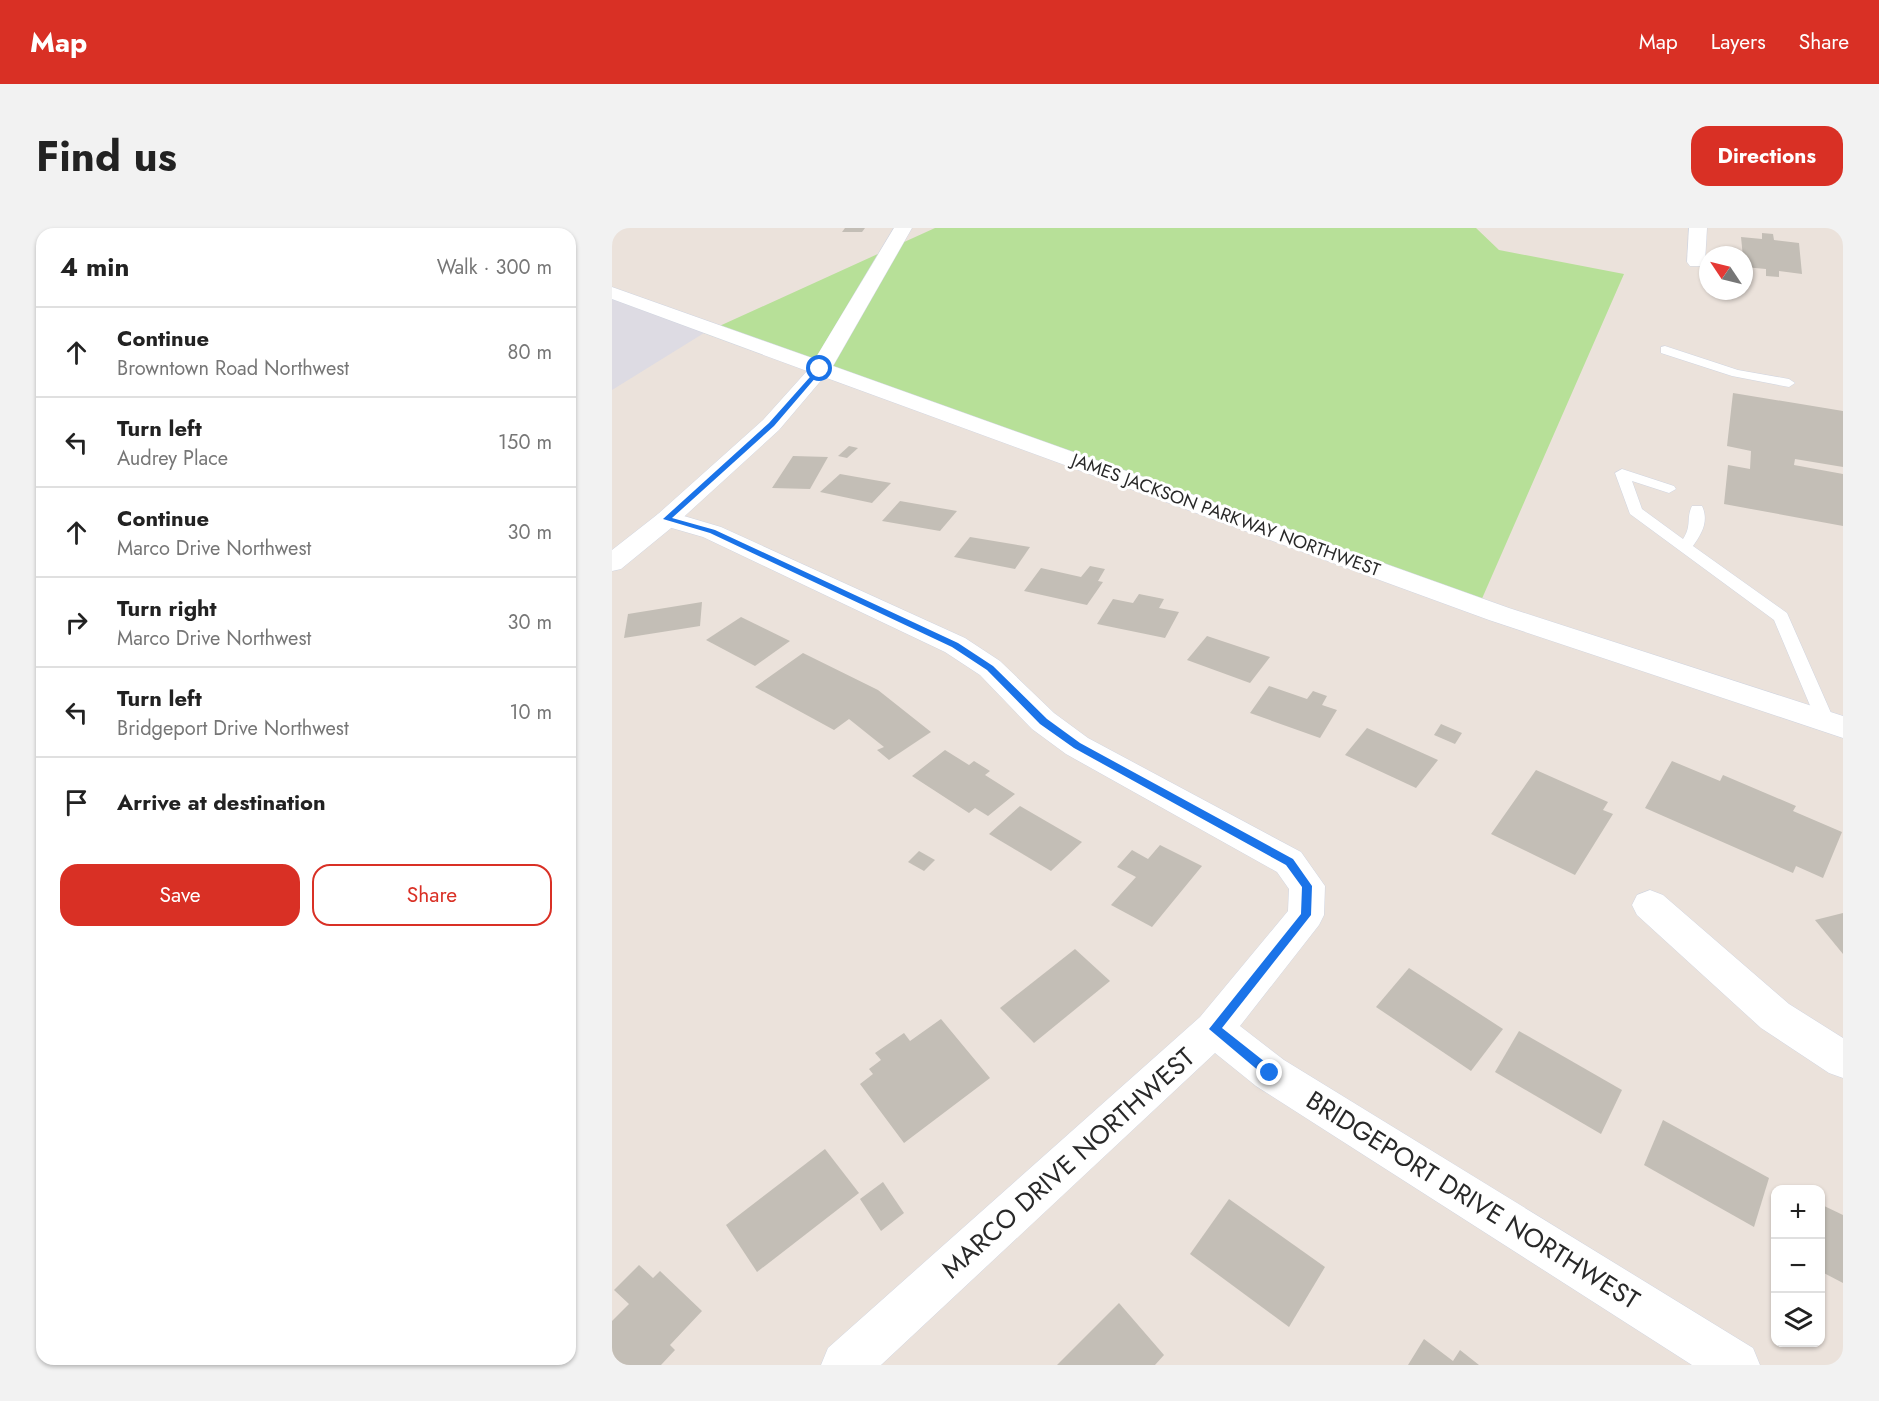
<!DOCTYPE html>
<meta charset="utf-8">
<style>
body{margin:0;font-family:Jost,sans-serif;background:#f2f2f2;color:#222}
.controls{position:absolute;right:18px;bottom:18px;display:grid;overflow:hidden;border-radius:12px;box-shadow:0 2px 4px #0004}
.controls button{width:54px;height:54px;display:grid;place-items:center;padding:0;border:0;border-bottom:2px solid #e0e0e0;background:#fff;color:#222;font:30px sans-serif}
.compass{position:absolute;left:1087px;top:18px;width:54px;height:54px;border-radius:50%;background:#fff;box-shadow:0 2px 4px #0004;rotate:305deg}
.stop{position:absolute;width:18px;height:18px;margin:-14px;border:4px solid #1a73e8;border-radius:50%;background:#fff}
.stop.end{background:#1a73e8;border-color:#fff;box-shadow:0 2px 6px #0008}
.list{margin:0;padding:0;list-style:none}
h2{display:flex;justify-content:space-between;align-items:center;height:78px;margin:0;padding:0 24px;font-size:26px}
h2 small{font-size:20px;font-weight:400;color:#767676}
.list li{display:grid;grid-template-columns:39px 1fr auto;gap:18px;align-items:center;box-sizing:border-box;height:90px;padding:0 24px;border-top:2px solid #e0e0e0}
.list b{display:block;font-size:22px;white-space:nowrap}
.list p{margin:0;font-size:20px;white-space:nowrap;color:#767676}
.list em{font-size:20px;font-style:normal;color:#767676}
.actions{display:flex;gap:12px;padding:18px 24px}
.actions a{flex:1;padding:14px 0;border:2px solid #d93025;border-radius:18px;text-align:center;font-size:21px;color:#d93025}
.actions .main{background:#d93025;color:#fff}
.icon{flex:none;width:33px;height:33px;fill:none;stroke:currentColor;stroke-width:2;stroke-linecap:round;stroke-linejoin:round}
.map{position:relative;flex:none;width:1231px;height:1137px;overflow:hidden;border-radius:18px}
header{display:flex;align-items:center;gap:36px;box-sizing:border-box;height:84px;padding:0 30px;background:#d93025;color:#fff}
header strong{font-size:28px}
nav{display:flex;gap:33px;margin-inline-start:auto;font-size:21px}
.intro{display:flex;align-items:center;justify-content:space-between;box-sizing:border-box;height:144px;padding:0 36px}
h1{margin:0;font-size:42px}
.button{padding:15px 27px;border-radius:18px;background:#d93025;color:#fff;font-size:21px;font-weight:700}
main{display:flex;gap:36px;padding:0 36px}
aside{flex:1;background:#fff;border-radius:18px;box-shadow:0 2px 4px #0004}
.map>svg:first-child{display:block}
.industrial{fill:#dddbe3}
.green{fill:#b7e098}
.building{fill:#c3beb6}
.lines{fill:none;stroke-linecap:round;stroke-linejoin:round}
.lane-casing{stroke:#d0d5e1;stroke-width:1}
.street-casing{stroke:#d0d5e1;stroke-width:1}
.secondary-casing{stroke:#d0d5e1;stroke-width:1}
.lane{fill:#fff;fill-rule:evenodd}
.street{fill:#fff;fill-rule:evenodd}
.secondary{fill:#fff;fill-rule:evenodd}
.route{fill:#1a73e8}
.labels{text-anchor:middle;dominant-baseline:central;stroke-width:6;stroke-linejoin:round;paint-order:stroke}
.far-street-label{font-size:18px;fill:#292929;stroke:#fff}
.near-street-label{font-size:26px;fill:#292929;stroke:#fff}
</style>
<header>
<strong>Map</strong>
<nav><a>Map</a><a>Layers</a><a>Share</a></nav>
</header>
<div class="intro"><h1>Find us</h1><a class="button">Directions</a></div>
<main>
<aside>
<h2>4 min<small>Walk · 300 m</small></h2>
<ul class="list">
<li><svg class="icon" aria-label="ahead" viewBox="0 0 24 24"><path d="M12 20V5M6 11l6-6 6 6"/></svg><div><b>Continue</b><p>Browntown Road Northwest</p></div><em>80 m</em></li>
<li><svg class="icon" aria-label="left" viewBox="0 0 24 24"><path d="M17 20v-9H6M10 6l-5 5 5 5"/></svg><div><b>Turn left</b><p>Audrey Place</p></div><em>150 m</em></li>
<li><svg class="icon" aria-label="ahead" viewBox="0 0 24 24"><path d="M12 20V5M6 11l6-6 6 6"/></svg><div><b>Continue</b><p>Marco Drive Northwest</p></div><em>30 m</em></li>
<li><svg class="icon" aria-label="right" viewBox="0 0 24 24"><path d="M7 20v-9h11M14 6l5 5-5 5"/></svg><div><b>Turn right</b><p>Marco Drive Northwest</p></div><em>30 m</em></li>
<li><svg class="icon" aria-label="left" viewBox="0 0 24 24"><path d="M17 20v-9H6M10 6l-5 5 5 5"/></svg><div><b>Turn left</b><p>Bridgeport Drive Northwest</p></div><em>10 m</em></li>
<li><svg class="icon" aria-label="arrive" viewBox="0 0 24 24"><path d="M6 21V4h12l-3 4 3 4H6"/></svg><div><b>Arrive at destination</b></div></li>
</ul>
<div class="actions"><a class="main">Save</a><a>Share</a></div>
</aside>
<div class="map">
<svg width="1231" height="1137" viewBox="0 0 1231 1137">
<rect width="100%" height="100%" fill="#ebe2db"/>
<polygon class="industrial" points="0,70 92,105 0,162"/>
<polygon class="green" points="323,0 864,0 887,22 1012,46 865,382 92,105"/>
<g class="building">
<polygon points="233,0 253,0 250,4 230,4"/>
<polygon points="1150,5 1161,6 1162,12 1187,15 1190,46 1167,43 1167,49 1154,48 1154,41 1132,39 1129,9 1150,11"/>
<polygon points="1121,165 1231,183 1231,239 1183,231 1182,237 1231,246 1231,298 1112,276 1116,237 1138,241 1139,223 1115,218"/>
<polygon points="237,218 246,220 235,230 226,228"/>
<polygon points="181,228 216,229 198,261 160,260"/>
<polygon points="228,246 279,255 260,275 208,264"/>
<polygon points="288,273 345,283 328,303 270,293"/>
<polygon points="358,309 418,319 403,341 342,329"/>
<polygon points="478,338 493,341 486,353 491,354 475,377 412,363 429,340 469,349"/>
<polygon points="527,366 552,371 547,380 567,384 553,410 485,396 501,371 521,375"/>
<polygon points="90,374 88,398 12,410 16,386"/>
<polygon points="129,389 178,413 143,438 94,412"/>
<polygon points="595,408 658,429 638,455 575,432"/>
<polygon points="191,425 266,462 319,504 277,532 265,522 272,519 237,491 222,502 143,459"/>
<polygon points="657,458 695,471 701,463 715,468 710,477 725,482 708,510 638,485"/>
<polygon points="829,496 850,505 843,516 822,507"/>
<polygon points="755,500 826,532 804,560 733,527"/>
<polygon points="333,522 357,537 362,533 378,543 373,547 403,566 376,588 363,580 357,585 300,548"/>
<polygon points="1060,533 1108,553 1111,547 1184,578 1181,583 1230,604 1211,650 1184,638 1181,645 1033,580"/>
<polygon points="924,542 996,574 991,582 1001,586 963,647 879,606"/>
<polygon points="408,578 470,614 439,643 377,606"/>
<polygon points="548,617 590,638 540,699 499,677 524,649 505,639 520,622 536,631"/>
<polygon points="307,623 323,632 312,643 296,634"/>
<polygon points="1231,685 1231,726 1203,692"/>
<polygon points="463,721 498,753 422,815 388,780"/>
<polygon points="797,740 891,801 859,843 764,779"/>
<polygon points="329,791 378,850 292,915 248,856 261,846 257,841 269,832 263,825 292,805 298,813"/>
<polygon points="907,803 1010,862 989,906 883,844"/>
<polygon points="1051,892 1157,950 1142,999 1032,937"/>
<polygon points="213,921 247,965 145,1044 114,997"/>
<polygon points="271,954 292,985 269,1003 248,971"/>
<polygon points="617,971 713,1039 677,1099 578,1026"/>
<polygon points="1208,976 1231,987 1231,1055 1208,1043"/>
<polygon points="27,1037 41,1050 48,1043 90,1083 58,1117 63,1122 49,1137 0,1137 0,1093 17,1076 2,1062"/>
<polygon points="507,1075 552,1127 543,1137 445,1137"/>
<polygon points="812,1111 841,1133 848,1122 867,1137 796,1137"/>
</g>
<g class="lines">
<g class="lane-casing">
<g id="lane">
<polygon points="1053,118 1126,142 1177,151 1183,155 1177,159 1120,148 1049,125 1049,119"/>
<path d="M1010 241 1062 258 1064 261 1057 265 1020 253 1030 281 1071 311C1080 298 1074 290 1080 278H1090C1097 293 1090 305 1081 318L1175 385 1223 494 1220 498 1214 500 1208 498 1205 494 1162 392 1018 286 1003 245Z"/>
</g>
</g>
<g class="street-casing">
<g id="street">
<polygon points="1077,0 1095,0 1093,34 1090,38 1078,38 1075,34"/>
<polygon points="55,283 109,299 353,410 388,433 442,485 476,510 689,624 713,658 712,687 707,697 628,798 672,832 1141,1120 1148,1137 1080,1137 644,858 603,825 269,1137 209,1137 216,1120 588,789 676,683 677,661 665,644 454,526 420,501 368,447 333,424 91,309 46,296 42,291 46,286"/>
<polygon points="1038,662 1051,667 1177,776 1231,810 1231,850 1217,845 1149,800 1025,687 1020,677 1025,667"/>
</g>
</g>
<g class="secondary-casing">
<polygon id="secondary" points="282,0 300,0 221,138 897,380 1231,488 1231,510 877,392 212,149 167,202 64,296 9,341 0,343 0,322 46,286 151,192 195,143 0,71 0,59 203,131"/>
</g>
<use href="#lane" class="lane"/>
<use href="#street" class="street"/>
<use href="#secondary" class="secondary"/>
</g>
<polygon class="route" points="206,140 211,141 162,198 60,290 103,302 346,415 381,438 435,491 468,515 681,631 700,658 699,687 610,800 662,841 662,849 654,849 597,801 689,686 690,659 674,637 462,520 428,496 375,442 340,419 98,305 51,291 157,195"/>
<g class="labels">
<g class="far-street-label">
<text transform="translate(614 287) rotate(20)">JAMES JACKSON PARKWAY NORTHWEST</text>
</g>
<g class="near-street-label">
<text transform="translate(456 935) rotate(-42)">MARCO DRIVE NORTHWEST</text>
<text transform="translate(861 972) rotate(32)">BRIDGEPORT DRIVE NORTHWEST</text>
</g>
</g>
</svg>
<div class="controls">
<button>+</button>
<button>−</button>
<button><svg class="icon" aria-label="layers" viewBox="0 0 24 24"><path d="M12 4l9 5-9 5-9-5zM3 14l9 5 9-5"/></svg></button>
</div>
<svg class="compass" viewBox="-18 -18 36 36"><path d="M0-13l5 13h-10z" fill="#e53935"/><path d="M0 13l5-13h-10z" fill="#767676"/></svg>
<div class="stop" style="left:208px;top:141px"></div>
<div class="stop end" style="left:658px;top:845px"></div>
</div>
</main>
